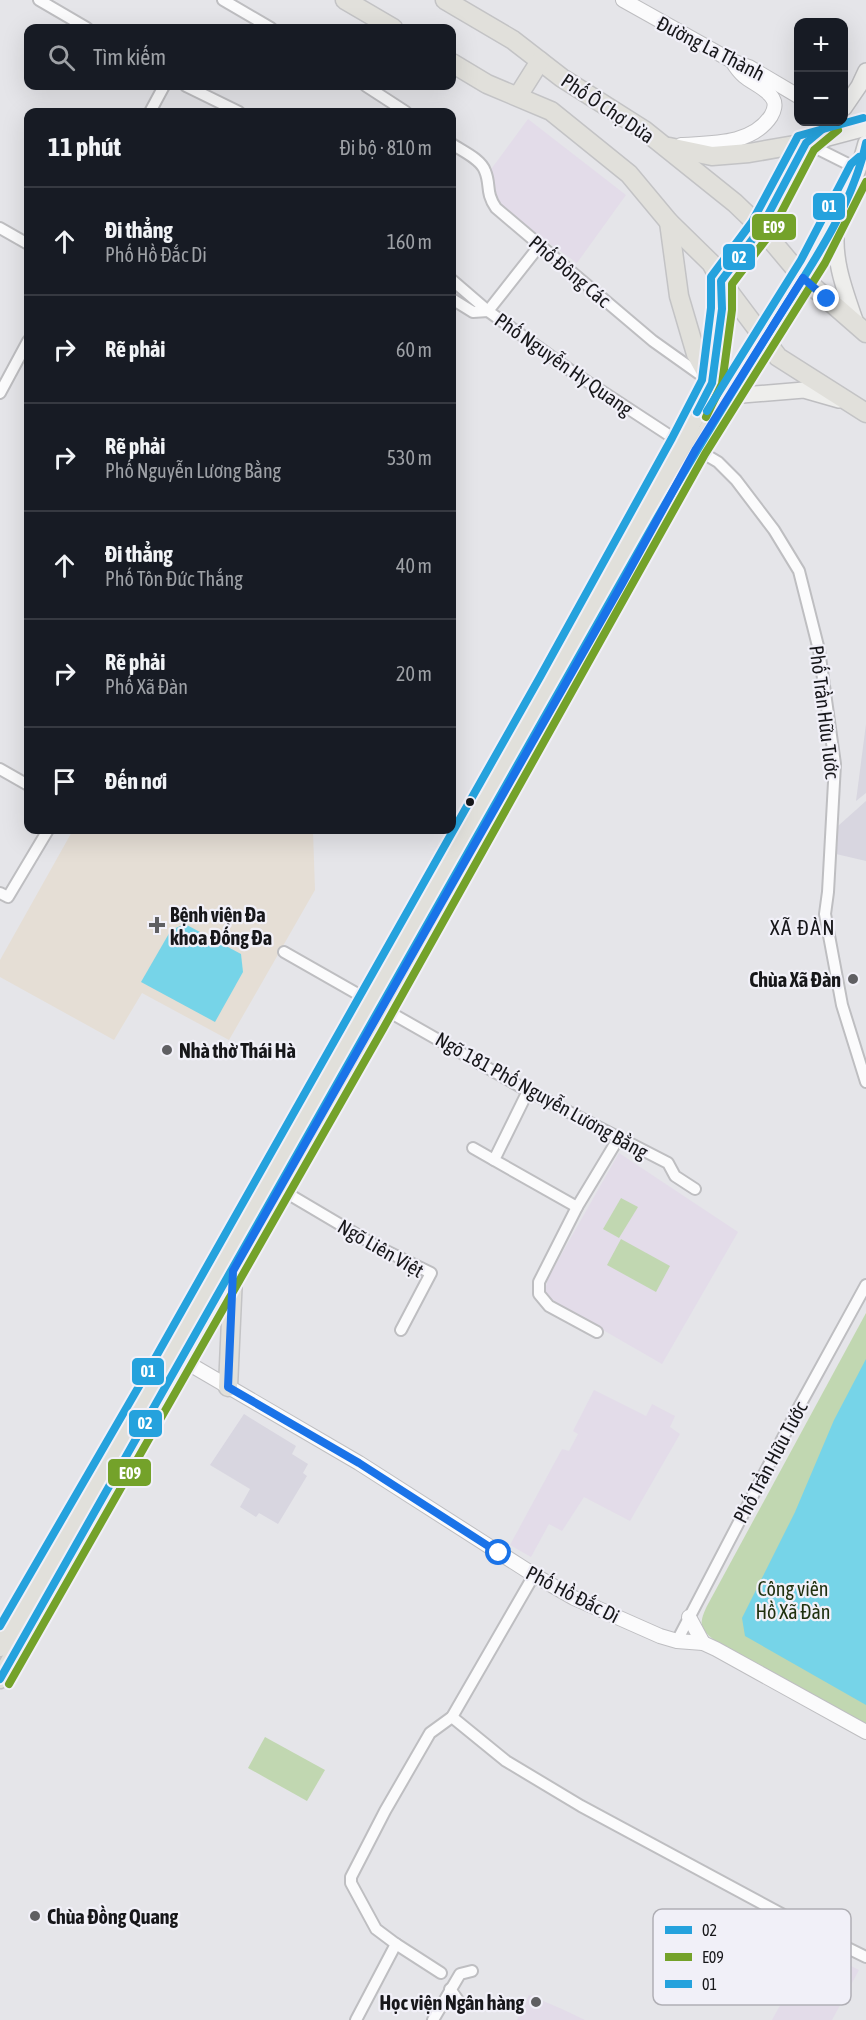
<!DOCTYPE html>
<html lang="vi">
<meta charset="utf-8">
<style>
body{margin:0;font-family:"Asap Condensed",sans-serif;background:#242831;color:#f1f3f6}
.controls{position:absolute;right:18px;top:18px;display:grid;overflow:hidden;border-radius:12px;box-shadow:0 6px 24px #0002}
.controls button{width:54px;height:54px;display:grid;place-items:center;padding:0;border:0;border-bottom:2px solid #363941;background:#171b24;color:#f1f3f6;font:30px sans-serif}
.stop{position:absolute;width:18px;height:18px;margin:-14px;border:4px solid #1a73e8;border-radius:50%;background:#fff}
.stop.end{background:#1a73e8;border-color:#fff;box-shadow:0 2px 6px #0008}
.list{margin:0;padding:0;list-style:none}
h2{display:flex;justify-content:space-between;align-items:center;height:78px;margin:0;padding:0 24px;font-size:26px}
h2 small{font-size:20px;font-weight:400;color:#9ea1a6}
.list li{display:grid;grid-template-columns:39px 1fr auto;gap:18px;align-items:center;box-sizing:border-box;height:108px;padding:0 24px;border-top:2px solid #363941}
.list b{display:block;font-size:22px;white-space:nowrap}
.list p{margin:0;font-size:20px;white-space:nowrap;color:#9ea1a6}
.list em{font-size:20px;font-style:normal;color:#9ea1a6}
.icon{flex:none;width:33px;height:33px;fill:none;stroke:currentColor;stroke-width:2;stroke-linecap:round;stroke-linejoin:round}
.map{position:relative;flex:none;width:866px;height:2020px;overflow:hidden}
.search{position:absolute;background:#171b24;box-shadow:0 6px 24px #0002;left:24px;top:24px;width:432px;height:66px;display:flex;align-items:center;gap:15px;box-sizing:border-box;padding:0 21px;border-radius:12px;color:#9ea1a6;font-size:22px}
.panel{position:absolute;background:#171b24;box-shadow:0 6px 24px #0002;left:24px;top:108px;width:432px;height:726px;border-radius:12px}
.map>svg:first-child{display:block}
.built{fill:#d8d6e0}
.education{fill:#e3dce9}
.medical{fill:#e5ded5}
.green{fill:#c1d7b1}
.water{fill:#76d4e8}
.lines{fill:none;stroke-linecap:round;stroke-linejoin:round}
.minor-casing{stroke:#bebec1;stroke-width:14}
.tertiary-casing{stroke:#bebec1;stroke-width:16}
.secondary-casing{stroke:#bebec1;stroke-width:18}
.primary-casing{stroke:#c3c3c5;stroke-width:21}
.minor{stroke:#fbfbfc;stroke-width:10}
.tertiary{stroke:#fbfbfc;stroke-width:14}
.secondary{stroke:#eeeeec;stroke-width:15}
.primary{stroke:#e1e0db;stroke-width:18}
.bus-1-casing{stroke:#f1f0f8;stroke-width:12}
.bus-2-casing{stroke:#f1f0f8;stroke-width:12}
.bus-3-casing{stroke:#f1f0f8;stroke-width:12}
.bus-1{stroke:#25a2dd;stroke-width:8}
.bus-2{stroke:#74a22a;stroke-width:8}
.bus-3{stroke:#25a2dd;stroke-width:8}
.route{stroke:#1a73e8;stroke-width:8}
.bus-dot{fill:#17171a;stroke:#f1f0f8;stroke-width:2}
.poi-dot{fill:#5f5f62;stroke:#f1f0f8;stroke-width:2}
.labels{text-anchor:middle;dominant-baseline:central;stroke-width:4.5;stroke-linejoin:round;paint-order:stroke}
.street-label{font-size:20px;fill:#17171a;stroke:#f1f0f8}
.poi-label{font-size:20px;font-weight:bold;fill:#17171a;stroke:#f1f0f8;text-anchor:start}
.park-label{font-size:20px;fill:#1f300e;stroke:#f1f0f8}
.neighbourhood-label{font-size:21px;letter-spacing:1.5px;fill:#17171a;stroke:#f1f0f8}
.key{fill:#f1f0f8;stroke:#b0afb5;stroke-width:1.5}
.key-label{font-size:16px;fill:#17171a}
.line-badge{stroke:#f1f0f8;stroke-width:2}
.badge-label{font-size:16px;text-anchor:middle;font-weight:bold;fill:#fff}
</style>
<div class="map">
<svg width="866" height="2020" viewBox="0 0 866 2020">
<rect width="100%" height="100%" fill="#e5e5e9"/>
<g class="built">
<polygon points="866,724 866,793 856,801"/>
<polygon points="866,801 866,861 836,854 838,826"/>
<polygon points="244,1414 296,1446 292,1454 308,1464 303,1473 307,1476 278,1524 259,1513 256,1517 240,1507 250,1489 210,1465"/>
</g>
<g class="education">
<polygon points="528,119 626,195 577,263 500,208 489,172"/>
<polygon points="619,1153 738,1232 662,1364 544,1296 548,1278"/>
<polygon points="594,1390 646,1416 652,1404 675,1416 670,1427 680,1434 630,1521 584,1497 562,1531 549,1524 531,1557 510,1545 562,1449 569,1451 578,1434 573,1431"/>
<polygon points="812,1947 859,1970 832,2020 772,2020"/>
<polygon points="529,1995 562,2009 585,2020 517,2020"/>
</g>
<polygon class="medical" points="73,830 313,831 315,890 229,1040 142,993 114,1040 0,977 0,960"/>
<g class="green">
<polygon points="621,1198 638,1207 619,1238 603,1229"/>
<polygon points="621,1239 670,1266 656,1292 607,1265"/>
<path d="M866 1313V1726L714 1640C699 1628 699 1623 707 1606Z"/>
<polygon points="265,1737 325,1770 307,1801 248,1768"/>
</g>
<g class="water">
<polygon points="185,924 241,954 243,972 215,1022 141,982 171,930"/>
<polygon points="866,1359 866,1705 745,1636 742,1618 795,1512 834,1420"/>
</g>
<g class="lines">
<g class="minor-casing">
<g id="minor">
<polyline points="39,0 87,28"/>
<polyline points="223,0 271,28"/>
<polyline points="186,86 239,112"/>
<polyline points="366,86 406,112"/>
<polyline points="150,112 164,86"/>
<polyline points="806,143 860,170"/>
<path d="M452 144C462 151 481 159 485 171 491 185 485 192 496 208L653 341 705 378"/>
<polyline points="0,228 28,244"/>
<polyline points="452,280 488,311 574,373 681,443"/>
<polyline points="452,299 473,312 488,311 540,245"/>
<polyline points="0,393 28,341"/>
<polyline points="696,449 718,462 736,480 774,530 799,571 819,650 835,764 828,892 825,914 842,1005 866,1082"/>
<polyline points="0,769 28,785"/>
<polyline points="0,893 8,897 48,830"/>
<polyline points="284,952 528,1091 668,1163 675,1176 695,1189"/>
<polyline points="528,1091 494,1160 577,1207"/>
<polyline points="473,1148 494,1160"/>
<polyline points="280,1189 378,1247 431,1273 401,1330"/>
<polyline points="597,1332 549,1306 539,1294 539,1282 577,1207 618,1139"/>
<polyline points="677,1641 799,1407 866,1285"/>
<polyline points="452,1717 506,1761 581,1806 815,1932 866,1957"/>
<polyline points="441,1973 396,1944 376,1929 351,1883 351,1877 385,1811 430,1733 452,1717 534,1575"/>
<polyline points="450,1989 460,2003"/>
<polyline points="356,2020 396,1944"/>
<polyline points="433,2020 460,1974 472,1971"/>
</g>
</g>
<g class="tertiary-casing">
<g id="tertiary">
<polyline points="623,0 732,61 749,67 798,96"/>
<path d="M681 145C712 143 752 145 771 116 774 111 776 104 773 99 768 89 752 83 744 76 739 72 735 66 732 61"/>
<polyline points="174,1355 359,1463 534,1575 574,1598 660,1636 677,1641 703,1643 716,1649 866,1732"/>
<polyline points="689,1617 703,1643"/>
</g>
</g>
<g class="secondary-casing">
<g id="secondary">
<polyline points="844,108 859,86 866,71"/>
<polyline points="809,143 866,128"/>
<path d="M837 224C832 259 845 291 856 323"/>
<polyline points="761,228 806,143 831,122"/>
<path d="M803 278C829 236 854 191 866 143"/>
<polyline points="730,396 804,390 839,400"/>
</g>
</g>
<g class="primary-casing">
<g id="primary">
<polyline points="345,0 393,28"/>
<polyline points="445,0 513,40 562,78 644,130 735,203 761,228 803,278 866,333"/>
<polyline points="452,63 487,84 551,111 629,174 669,222 711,263 721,281 778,357 866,413"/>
<polyline points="518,96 540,61"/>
<polyline points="669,147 712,156 749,153 806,143"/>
<polyline points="669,222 679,296 696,354 712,383"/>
<polyline points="721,281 761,228"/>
<polyline points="228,1387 233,1276"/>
<polyline points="0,1647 158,1374 549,682 681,443 712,383 722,309 721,281"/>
<polyline points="0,1679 374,1024 696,449 803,278"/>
</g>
</g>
<use href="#minor" class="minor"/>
<use href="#tertiary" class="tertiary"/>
<use href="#secondary" class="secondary"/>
<use href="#primary" class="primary"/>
<g class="bus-1-casing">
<g id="bus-1">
<polyline points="697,412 712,383 722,309 721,281 761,228 806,143 831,122"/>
<path d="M0 1679C218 1296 436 913 651 529 689 462 729 397 770 331 806 272 851 212 866 143"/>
</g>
</g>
<g class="bus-2-casing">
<g id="bus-2">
<polyline points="706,417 722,384 732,310 732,284 770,234 814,150 838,130"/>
<polyline points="9,1684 383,1029 705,454 825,263 866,182"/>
</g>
</g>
<g class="bus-3-casing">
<g id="bus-3">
<polyline points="707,411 801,260 851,164 859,157"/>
<polyline points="0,1626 149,1369 540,677 672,438 702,380 711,308 711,277 752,222 798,136 863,118"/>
</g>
</g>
<use href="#bus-1" class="bus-1"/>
<use href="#bus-2" class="bus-2"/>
<use href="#bus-3" class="bus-3"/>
</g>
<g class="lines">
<polyline class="route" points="499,1553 359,1463 228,1387 233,1271 622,584 696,449 803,278 827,299"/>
</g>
<circle class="bus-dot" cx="470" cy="802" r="5"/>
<g class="poi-dot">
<path d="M154 916h6v6h6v6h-6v6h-6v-6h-6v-6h6z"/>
<circle cx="853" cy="979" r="6"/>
<circle cx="167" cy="1050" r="6"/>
<circle cx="35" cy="1916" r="6"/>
<circle cx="536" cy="2002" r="6"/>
</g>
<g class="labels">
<g class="street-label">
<text transform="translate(711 48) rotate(27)">Đường La Thành</text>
<text transform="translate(608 108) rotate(34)">Phố Ô Chợ Dừa</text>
<text transform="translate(570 271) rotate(40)">Phố Đông Các</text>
<text transform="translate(564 364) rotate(35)">Phố Nguyễn Hy Quang</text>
<text transform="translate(825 712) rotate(83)">Phố Trần Hữu Tước</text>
<text transform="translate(542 1095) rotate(29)">Ngõ 181 Phố Nguyễn Lương Bằng</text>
<text transform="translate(381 1248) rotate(30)">Ngõ Liên Việt</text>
<text transform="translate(770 1462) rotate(-62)">Phố Trần Hữu Tước</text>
<text transform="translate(573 1594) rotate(27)">Phố Hồ Đắc Di</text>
</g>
<g class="poi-label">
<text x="170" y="914">Bệnh viện Đa<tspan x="170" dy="23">khoa Đống Đa</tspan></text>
<text x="841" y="979" text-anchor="end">Chùa Xã Đàn</text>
<text x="179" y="1050">Nhà thờ Thái Hà</text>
<text x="47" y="1916">Chùa Đồng Quang</text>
<text x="524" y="2002" text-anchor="end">Học viện Ngân hàng</text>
</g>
<g class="park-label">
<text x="793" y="1588">Công viên<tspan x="793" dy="23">Hồ Xã Đàn</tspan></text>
</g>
<g class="neighbourhood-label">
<text x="803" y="927">XÃ ĐÀN</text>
</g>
</g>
<rect x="653" y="1909" width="198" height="96" rx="9" class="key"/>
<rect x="665" y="1926" width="27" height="8" fill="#25a2dd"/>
<rect x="665" y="1953" width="27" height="8" fill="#74a22a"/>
<rect x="665" y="1980" width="27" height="8" fill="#25a2dd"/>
<g class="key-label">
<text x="702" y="1936">02</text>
<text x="702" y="1963">E09</text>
<text x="702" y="1990">01</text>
</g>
<g class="line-badge">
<rect x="812" y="192" width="34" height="29" rx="6" fill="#25a2dd"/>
<rect x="751" y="213" width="46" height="28" rx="6" fill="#74a22a"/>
<rect x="722" y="243" width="34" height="28" rx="6" fill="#25a2dd"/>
<rect x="131" y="1357" width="34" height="29" rx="6" fill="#25a2dd"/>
<rect x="128" y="1409" width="35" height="29" rx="6" fill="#25a2dd"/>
<rect x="107" y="1458" width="45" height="29" rx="6" fill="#74a22a"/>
</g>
<g class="badge-label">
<text x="829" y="212">01</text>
<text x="774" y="233">E09</text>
<text x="739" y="263">02</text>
<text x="148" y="1377">01</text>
<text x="145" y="1429">02</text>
<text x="130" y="1479">E09</text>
</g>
</svg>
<div class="controls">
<button>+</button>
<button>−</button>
</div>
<div class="stop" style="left:499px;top:1553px"></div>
<div class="stop end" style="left:827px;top:299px"></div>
<div class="search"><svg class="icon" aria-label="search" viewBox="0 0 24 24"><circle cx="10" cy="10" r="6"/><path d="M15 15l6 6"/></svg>Tìm kiếm</div>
<section class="panel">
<h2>11 phút<small>Đi bộ · 810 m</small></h2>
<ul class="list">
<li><svg class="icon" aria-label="ahead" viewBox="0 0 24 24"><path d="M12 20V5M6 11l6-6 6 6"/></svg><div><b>Đi thẳng</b><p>Phố Hồ Đắc Di</p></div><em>160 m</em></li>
<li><svg class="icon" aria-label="right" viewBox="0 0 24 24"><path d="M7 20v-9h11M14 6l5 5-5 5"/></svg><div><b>Rẽ phải</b></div><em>60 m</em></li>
<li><svg class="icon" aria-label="right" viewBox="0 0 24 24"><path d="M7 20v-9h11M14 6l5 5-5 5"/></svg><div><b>Rẽ phải</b><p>Phố Nguyễn Lương Bằng</p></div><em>530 m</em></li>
<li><svg class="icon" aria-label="ahead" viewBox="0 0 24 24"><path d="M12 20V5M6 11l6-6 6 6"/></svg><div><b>Đi thẳng</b><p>Phố Tôn Đức Thắng</p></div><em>40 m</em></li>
<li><svg class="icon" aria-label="right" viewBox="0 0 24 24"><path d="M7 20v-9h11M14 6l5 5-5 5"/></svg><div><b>Rẽ phải</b><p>Phố Xã Đàn</p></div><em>20 m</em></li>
<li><svg class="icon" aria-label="arrive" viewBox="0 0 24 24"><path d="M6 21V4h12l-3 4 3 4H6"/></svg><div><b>Đến nơi</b></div></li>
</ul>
</section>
</div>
